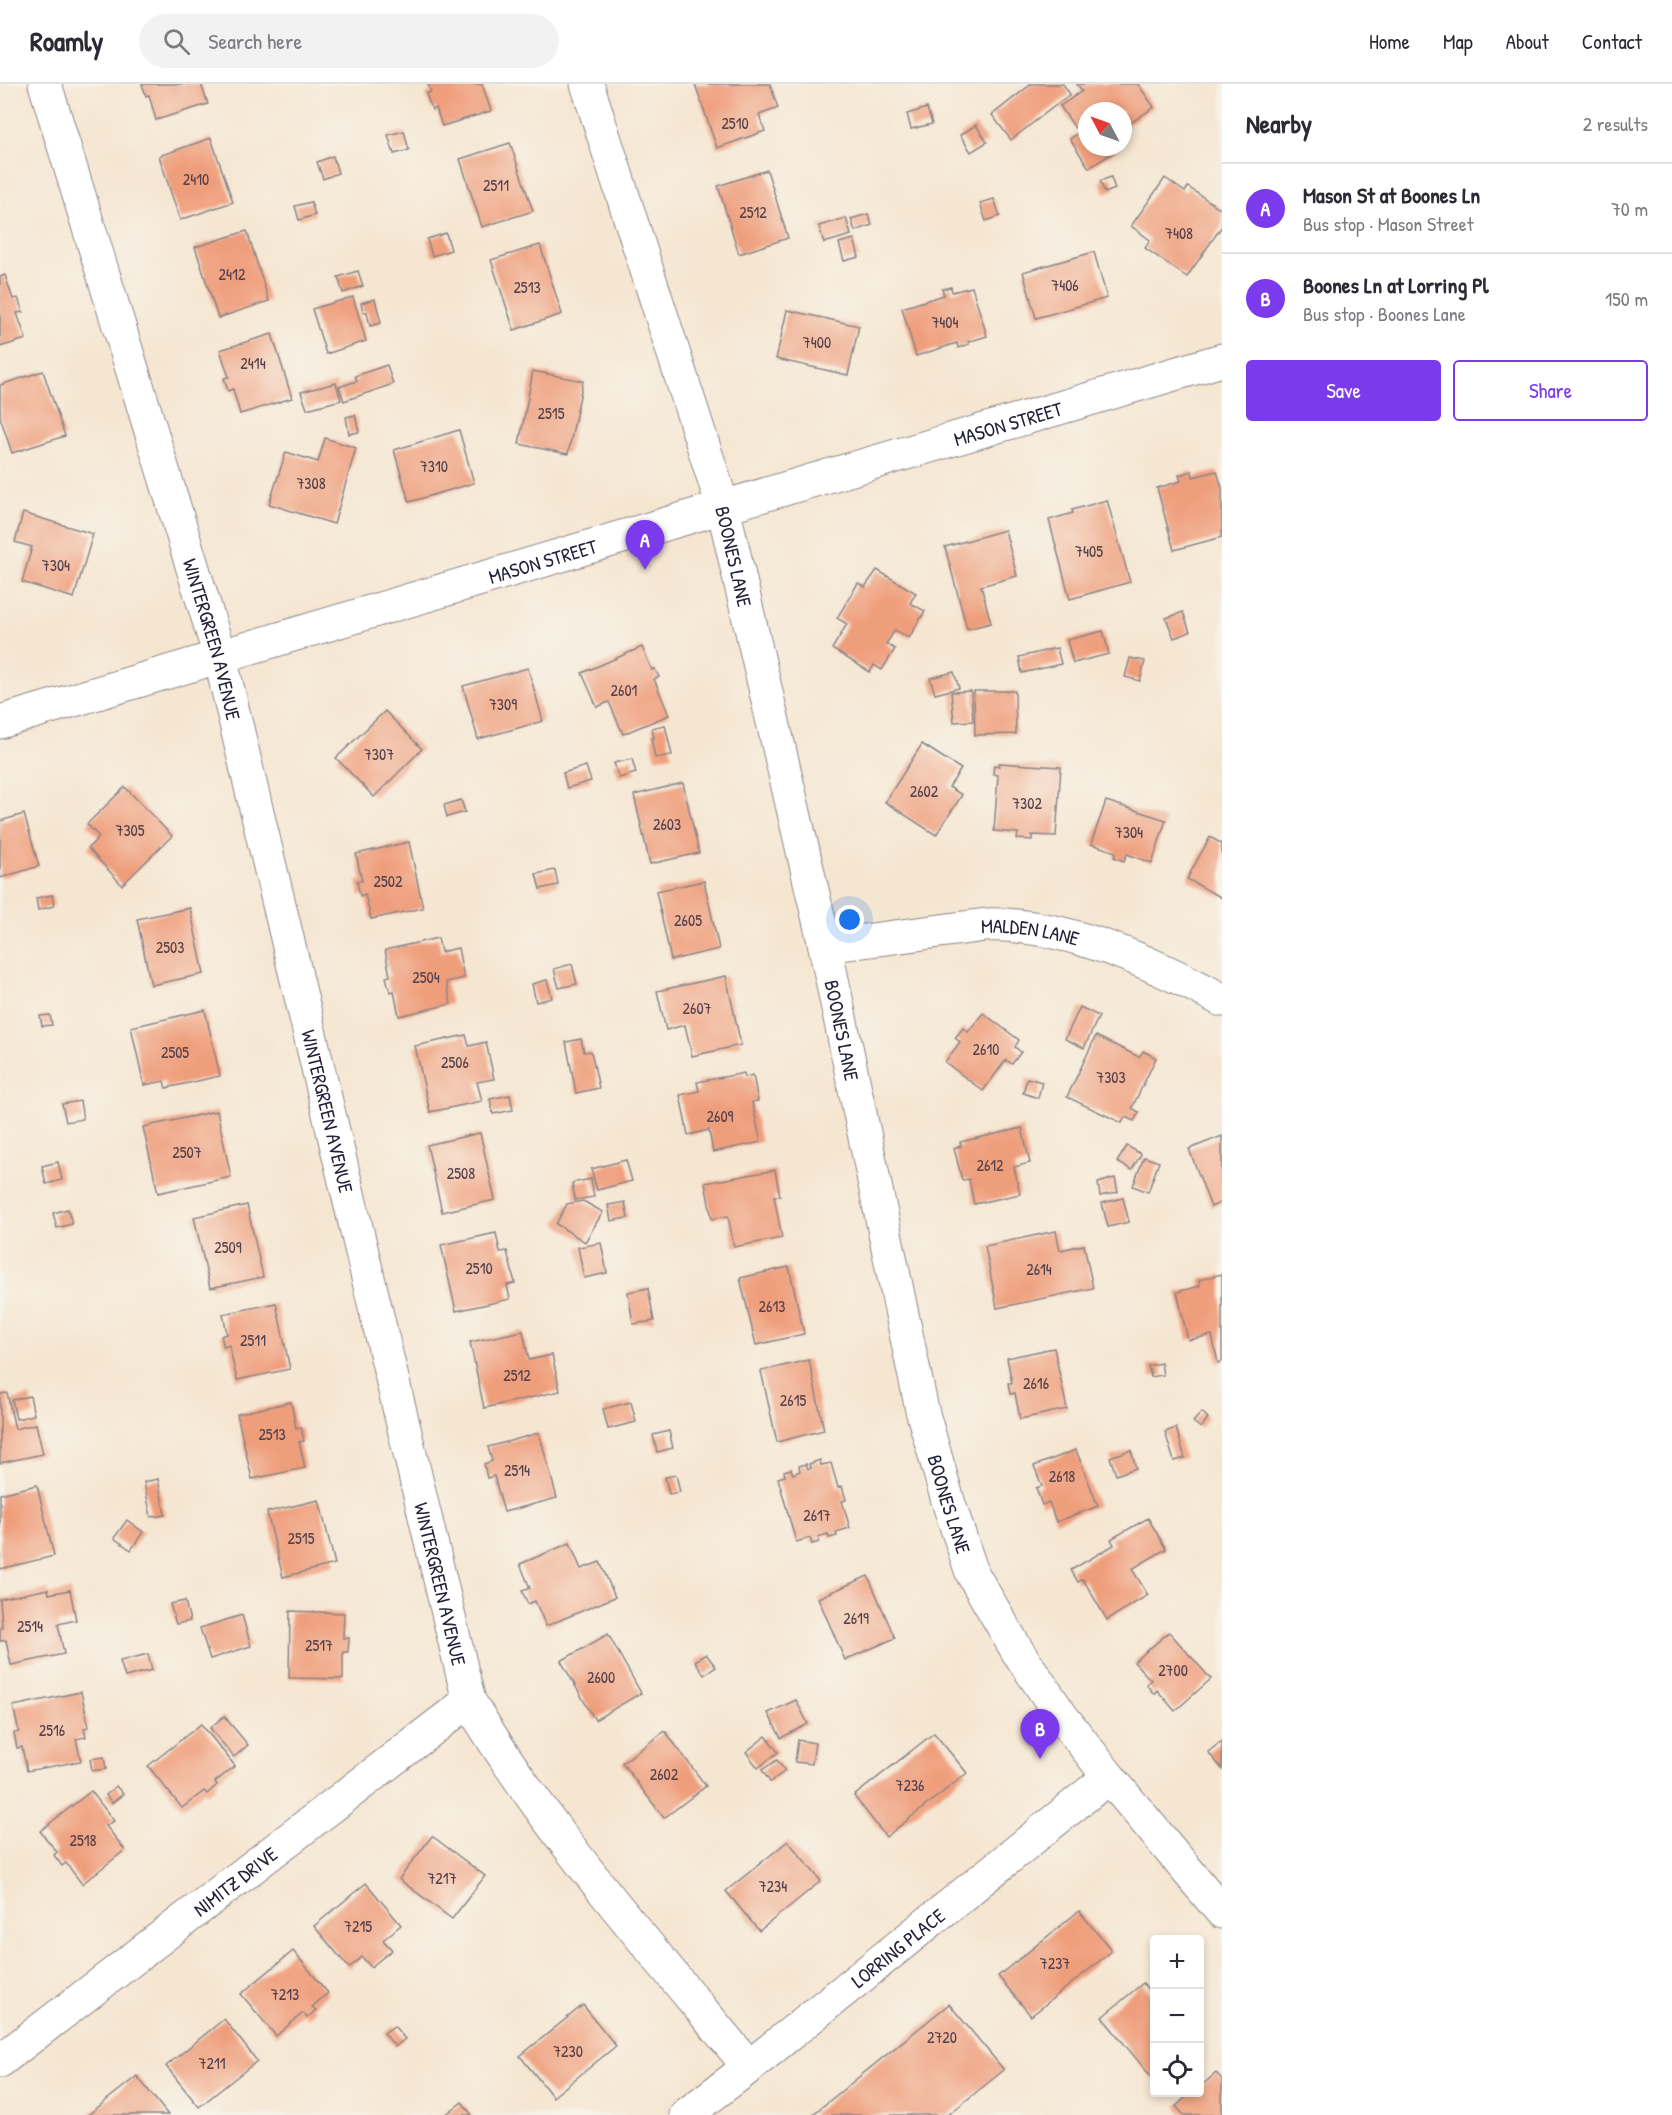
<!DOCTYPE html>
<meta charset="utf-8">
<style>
body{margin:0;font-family:"Patrick Hand",sans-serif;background:#f2f2f3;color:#2b2b33}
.controls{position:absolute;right:18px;bottom:18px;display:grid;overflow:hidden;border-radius:6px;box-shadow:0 3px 9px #0003}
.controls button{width:54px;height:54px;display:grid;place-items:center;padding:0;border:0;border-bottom:2px solid #e1e1e2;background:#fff;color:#2b2b33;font:30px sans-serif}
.compass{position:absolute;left:1078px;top:18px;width:54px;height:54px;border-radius:50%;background:#fff;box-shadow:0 3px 9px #0003;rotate:311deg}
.you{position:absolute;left:850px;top:836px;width:21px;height:21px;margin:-15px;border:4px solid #fff;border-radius:50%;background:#1a73e8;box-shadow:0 0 0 9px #1a73e833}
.badge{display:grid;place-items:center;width:39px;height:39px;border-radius:50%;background:#7c3aed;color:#fff;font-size:20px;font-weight:700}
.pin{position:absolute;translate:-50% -50px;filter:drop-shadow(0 2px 3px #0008)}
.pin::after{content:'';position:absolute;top:32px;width:21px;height:18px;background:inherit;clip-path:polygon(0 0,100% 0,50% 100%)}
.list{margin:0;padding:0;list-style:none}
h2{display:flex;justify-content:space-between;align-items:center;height:78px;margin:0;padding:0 24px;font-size:26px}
h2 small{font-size:20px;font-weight:400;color:#7c7c81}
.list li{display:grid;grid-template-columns:39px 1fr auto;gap:18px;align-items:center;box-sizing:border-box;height:90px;padding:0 24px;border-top:2px solid #e1e1e2}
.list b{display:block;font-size:22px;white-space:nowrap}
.list p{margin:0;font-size:20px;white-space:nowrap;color:#7c7c81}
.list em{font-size:20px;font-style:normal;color:#7c7c81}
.actions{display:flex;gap:12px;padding:18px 24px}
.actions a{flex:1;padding:14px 0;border:2px solid #7c3aed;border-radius:6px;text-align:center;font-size:21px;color:#7c3aed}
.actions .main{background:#7c3aed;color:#fff}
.icon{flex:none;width:33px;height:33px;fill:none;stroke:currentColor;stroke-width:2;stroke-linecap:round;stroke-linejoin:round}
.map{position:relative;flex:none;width:1222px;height:2031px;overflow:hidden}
header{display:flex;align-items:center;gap:36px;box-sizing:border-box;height:84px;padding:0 30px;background:#fff;border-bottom:2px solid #e1e1e2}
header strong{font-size:28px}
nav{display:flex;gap:33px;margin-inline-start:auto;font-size:21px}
.search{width:420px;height:54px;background:#f2f2f3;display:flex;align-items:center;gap:15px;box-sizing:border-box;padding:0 21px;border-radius:33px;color:#7c7c81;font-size:22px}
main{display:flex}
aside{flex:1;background:#fff}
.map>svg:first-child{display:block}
.building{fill:#ef9e7b}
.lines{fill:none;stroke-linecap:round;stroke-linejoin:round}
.minor-casing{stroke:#8c8486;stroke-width:35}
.tertiary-casing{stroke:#8c8486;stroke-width:35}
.minor{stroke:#fff;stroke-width:33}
.tertiary{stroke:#fff;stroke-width:33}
.labels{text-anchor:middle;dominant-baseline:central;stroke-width:4.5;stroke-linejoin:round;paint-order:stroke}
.number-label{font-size:16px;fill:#55414b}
.street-label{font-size:20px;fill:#22223b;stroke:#f7f3e8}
</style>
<header>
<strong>Roamly</strong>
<div class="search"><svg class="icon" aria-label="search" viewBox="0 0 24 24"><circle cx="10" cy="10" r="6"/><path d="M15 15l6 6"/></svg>Search here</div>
<nav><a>Home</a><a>Map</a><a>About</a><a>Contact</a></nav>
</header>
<main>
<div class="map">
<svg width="1222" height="2031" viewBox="0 0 1222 2031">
<rect width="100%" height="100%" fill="#f7f3e8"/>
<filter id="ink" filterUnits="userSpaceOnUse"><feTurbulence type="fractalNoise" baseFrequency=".0167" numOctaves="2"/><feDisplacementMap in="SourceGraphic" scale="12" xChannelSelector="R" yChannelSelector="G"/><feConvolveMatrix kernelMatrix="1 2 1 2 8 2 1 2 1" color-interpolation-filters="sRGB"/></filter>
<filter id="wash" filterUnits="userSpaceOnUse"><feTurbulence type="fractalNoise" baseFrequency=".008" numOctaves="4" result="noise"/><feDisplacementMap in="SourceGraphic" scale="24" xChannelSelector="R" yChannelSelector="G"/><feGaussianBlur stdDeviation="1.35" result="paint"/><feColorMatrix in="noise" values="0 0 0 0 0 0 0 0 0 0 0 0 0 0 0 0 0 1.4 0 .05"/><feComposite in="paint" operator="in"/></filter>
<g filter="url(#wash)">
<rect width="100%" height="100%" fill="#f5e6d2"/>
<g id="blocks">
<g class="building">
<polygon points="142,0 201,0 208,20 156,36 149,11 146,12"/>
<polygon points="428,0 482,0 491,27 442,42 436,24 432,26 426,10 431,8"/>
<polygon points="695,0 770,0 778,24 759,31 765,47 717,64"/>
<polygon points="1029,0 1063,0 1070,10 1011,56 992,31 1030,1"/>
<polygon points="1077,0 1138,0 1154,23 1123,44 1123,27 1087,27 1087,35 1075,44 1060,22 1082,7"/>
<polygon points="927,24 932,40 911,45 907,30"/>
<polygon points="976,41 987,58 971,68 960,51"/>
<polygon points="1087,43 1087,63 1118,63 1119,65 1089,84 1070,55"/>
<polygon points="404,47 409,66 394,70 388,51"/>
<polygon points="211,54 233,118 180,136 159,72"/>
<polygon points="510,59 533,127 482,143 460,75"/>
<polygon points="333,72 338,89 323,95 317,78"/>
<polygon points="767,86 788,154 739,170 718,102"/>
<polygon points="1111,93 1115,105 1105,109 1100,97"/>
<polygon points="1165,94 1185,108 1188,103 1222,126 1222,142 1187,193 1145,164 1150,156 1131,142"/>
<polygon points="994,115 1000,132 986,137 980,119"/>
<polygon points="311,118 315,131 299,136 295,122"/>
<polygon points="868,130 872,141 855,147 851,135"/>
<polygon points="846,134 851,151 824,159 819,142"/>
<polygon points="247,147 269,217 218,234 195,163"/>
<polygon points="446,149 451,166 432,172 427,155"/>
<polygon points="854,155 859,173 844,177 839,159"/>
<polygon points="540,161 562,230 514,246 491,176"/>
<polygon points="1094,168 1107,214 1036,234 1023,188"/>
<polygon points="358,187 363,202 343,209 338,193"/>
<polygon points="5,191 13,215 18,214 23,228 17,229 26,255 0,263 0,193"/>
<polygon points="951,203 952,208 972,203 987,252 968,258 969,260 958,264 957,259 916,272 902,224 944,211 942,205"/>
<polygon points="353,213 366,257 326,270 312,225"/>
<polygon points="375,215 381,239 370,242 367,228 363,228 361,219"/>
<polygon points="787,226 859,242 848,291 776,275"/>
<polygon points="272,250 292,314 240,330 233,305 228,307 224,294 229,293 220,266"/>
<polygon points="387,281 393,300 344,317 339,303 357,297 355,292"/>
<polygon points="43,287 65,352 12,369 0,333 0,301"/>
<polygon points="533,287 583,297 568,370 519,360"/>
<polygon points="336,299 341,316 307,325 301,308"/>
<polygon points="355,331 359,348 349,350 346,333"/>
<polygon points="459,346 474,399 409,418 394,366"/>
<polygon points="325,354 356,364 334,440 269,420 286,368 318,378"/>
<polygon points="1192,387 1193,393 1217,387 1222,404 1222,453 1174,466 1157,404 1181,397 1179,391"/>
<polygon points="1107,416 1130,498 1070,515 1049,436 1073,429 1072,426"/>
<polygon points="23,429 93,450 74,514 22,498 32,463 15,458"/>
<polygon points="1005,446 1017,492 981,502 991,539 967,545 945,463"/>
<polygon points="877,486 916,509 910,519 925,527 909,554 895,546 886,560 895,565 882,586 874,581 870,588 832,565 847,540 837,534 858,499 865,503"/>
<polygon points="1183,528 1190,548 1174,554 1166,534"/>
<polygon points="1103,547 1109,570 1073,579 1067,556"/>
<polygon points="642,563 652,586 655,585 659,593 654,595 669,631 623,650 609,618 597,623 582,589"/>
<polygon points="1057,564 1061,580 1022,589 1019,573"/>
<polygon points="1130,574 1145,577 1140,597 1125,593"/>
<polygon points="528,584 543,637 478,655 463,602"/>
<polygon points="954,588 959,604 935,610 930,594"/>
<polygon points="971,607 973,637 954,638 951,608"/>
<polygon points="974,607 1015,607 1016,650 975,651"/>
<polygon points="385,627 422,665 374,713 336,674"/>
<polygon points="665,641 672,671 655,674 651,654 654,654 652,644"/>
<polygon points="922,660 961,685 949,703 962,711 936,751 885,718"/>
<polygon points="632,675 636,689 619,694 614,679"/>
<polygon points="999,679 1061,683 1056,752 1032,751 1032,756 1017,755 1018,749 994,747 998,691 993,690 994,681 999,682"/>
<polygon points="586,682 591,697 567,704 563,689"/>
<polygon points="683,699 699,769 650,780 634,711"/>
<polygon points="125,703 172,752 122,801 88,764 99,753 87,740"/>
<polygon points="461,716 465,728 447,733 444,721"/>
<polygon points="1106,717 1166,736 1152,779 1127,770 1124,777 1114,773 1116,768 1091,760"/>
<polygon points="24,730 39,782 0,794 0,737"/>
<polygon points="1210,753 1222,760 1222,814 1187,795"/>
<polygon points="409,758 423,824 371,835 365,810 360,812 357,797 362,797 356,770"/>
<polygon points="555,786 558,801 540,805 536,790"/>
<polygon points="704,797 719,865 671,876 656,807"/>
<polygon points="52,811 54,822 38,826 36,814"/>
<polygon points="190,824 204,890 151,901 137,835"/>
<polygon points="438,854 441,868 458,864 464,894 446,898 451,920 399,932 394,907 390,908 386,893 390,892 385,866"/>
<polygon points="572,880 577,900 559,904 554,885"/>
<polygon points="726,892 741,961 692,972 685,941 666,946 657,907"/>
<polygon points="547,896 552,914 536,918 532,900"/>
<polygon points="1080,923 1099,932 1084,964 1065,955"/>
<polygon points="205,926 220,992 166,1004 164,997 144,1001 131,943"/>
<polygon points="983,929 1019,956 1015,963 1021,968 1012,980 1006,976 983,1007 945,978 960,958 955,954 963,944 968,948"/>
<polygon points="50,931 52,941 42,942 40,932"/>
<polygon points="466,951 469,962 486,958 494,995 477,998 482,1017 430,1028 415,962"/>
<polygon points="1096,952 1139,973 1143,967 1156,974 1132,1024 1139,1028 1134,1037 1125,1033 1122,1039 1067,1013"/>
<polygon points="581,955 584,968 591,967 599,1004 576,1009 566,958"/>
<polygon points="744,989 745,993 753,991 758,1017 752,1018 761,1058 713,1068 709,1046 688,1051 680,1011 699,1007 697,998"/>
<polygon points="1027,994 1042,998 1038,1014 1023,1009"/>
<polygon points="510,1011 513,1026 493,1030 490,1015"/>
<polygon points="80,1017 83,1035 66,1038 62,1020"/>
<polygon points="217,1027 231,1093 158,1109 143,1043"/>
<polygon points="1022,1044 1030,1079 1014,1083 1020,1110 974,1120 969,1095 962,1096 954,1064 961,1062 960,1058"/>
<polygon points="480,1049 495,1116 442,1128 427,1061"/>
<polygon points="1222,1052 1222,1118 1211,1123 1189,1065"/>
<polygon points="1127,1062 1141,1070 1132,1086 1117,1078"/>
<polygon points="1144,1073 1159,1078 1148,1108 1133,1102"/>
<polygon points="626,1076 632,1097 597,1106 591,1085"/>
<polygon points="58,1078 62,1096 46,1100 42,1082"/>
<polygon points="775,1086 780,1112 774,1112 782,1154 734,1163 728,1132 712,1135 705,1099"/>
<polygon points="1115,1094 1118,1108 1100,1112 1098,1099"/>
<polygon points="591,1095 594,1113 575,1116 572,1099"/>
<polygon points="1123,1114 1129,1138 1108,1143 1102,1119"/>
<polygon points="583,1117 603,1128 585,1158 556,1140 567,1120"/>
<polygon points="625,1118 628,1134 611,1137 608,1121"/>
<polygon points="247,1121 263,1193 210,1204 194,1133"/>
<polygon points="68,1125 72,1140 57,1144 53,1129"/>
<polygon points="1056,1147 1060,1166 1084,1161 1093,1204 997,1224 985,1162"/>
<polygon points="496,1149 500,1168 507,1167 515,1199 507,1201 510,1215 456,1227 441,1161"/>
<polygon points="601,1159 607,1189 584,1194 578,1163"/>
<polygon points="789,1183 804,1250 756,1261 740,1194"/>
<polygon points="1222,1190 1222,1278 1218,1279 1212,1251 1188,1256 1177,1208 1200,1202 1199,1196"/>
<polygon points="648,1204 654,1237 633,1240 628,1208"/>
<polygon points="276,1219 290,1285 237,1296 229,1261 224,1263 221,1252 227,1250 223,1230"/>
<polygon points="523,1247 529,1276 552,1271 560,1307 484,1324 470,1258"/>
<polygon points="1054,1264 1067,1325 1020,1335 1015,1309 1010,1310 1008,1299 1012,1299 1007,1274"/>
<polygon points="809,1276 824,1346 777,1358 761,1287"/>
<polygon points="1161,1279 1163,1291 1151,1293 1148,1282"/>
<polygon points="7,1309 15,1345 36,1340 43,1370 0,1379 0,1310"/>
<polygon points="30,1312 34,1331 16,1335 12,1316"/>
<polygon points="291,1318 296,1344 301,1343 304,1357 299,1358 305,1384 252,1395 237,1330"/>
<polygon points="631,1318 636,1338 608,1345 603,1325"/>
<polygon points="1202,1328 1208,1334 1201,1344 1193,1338"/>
<polygon points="1176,1344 1185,1374 1174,1377 1165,1348"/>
<polygon points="669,1347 673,1364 657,1368 653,1351"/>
<polygon points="539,1349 557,1414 504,1428 494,1392 487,1394 484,1380 492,1377 488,1363"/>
<polygon points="1076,1366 1098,1422 1056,1438 1049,1418 1042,1421 1036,1404 1042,1402 1034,1382"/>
<polygon points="1131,1366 1136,1384 1116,1391 1110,1373"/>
<polygon points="820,1376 821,1381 831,1379 838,1404 842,1402 846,1416 842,1417 850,1444 836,1448 837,1452 829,1454 828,1450 818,1453 819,1458 812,1460 810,1454 796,1458 778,1394 785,1392 784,1387 791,1385 793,1390 800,1387 799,1382 806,1380 808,1385 811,1384 809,1380"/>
<polygon points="676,1391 680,1408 669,1410 665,1393"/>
<polygon points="158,1395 165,1431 151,1433 144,1398"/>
<polygon points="37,1401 54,1472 0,1485 0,1410"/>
<polygon points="319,1416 335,1480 283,1493 267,1428"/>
<polygon points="1148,1434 1166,1465 1132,1485 1148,1511 1107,1536 1083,1495 1078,1498 1071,1486 1114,1461 1111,1455"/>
<polygon points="127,1436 143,1448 131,1466 114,1454"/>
<polygon points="570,1459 581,1485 600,1478 615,1513 546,1542 535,1517 528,1520 522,1507 530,1504 520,1480"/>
<polygon points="868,1492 895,1554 845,1576 818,1514"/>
<polygon points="48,1505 49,1510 70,1506 76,1536 58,1540 64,1570 11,1581 6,1556 0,1557 0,1544 2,1543 0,1515"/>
<polygon points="185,1517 190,1537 176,1540 170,1520"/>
<polygon points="290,1527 344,1529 343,1554 349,1554 348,1568 343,1568 343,1595 289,1594"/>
<polygon points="242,1531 251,1562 210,1575 200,1544"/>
<polygon points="1169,1548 1211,1595 1175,1627 1157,1606 1154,1610 1146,1600 1151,1596 1134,1578"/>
<polygon points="608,1550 641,1609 595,1636 561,1577"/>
<polygon points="148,1570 152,1586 125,1593 120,1577"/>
<polygon points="706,1570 716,1583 704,1591 695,1577"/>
<polygon points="81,1608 89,1643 84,1644 86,1653 76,1655 81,1677 27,1687 22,1663 17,1664 14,1649 19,1648 13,1622"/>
<polygon points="796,1616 808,1640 781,1654 768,1629"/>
<polygon points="224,1632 248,1661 234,1673 210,1644"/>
<polygon points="201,1640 235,1682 215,1698 217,1701 207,1710 204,1707 182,1724 148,1682"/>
<polygon points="665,1647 706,1702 664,1734 622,1679"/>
<polygon points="934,1649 967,1689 886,1753 854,1712"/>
<polygon points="766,1652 778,1668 758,1684 746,1668"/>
<polygon points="798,1656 815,1659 812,1680 795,1678"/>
<polygon points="1222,1657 1222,1685 1208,1668"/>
<polygon points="104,1673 106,1685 92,1687 90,1675"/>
<polygon points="777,1676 785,1687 770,1698 762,1686"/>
<polygon points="116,1702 123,1710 112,1719 106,1711"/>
<polygon points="91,1707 114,1737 106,1742 125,1766 82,1800 66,1779 62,1782 54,1771 57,1768 40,1747"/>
<polygon points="432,1752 485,1792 452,1835 399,1795"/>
<polygon points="788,1757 821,1797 759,1847 726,1807"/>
<polygon points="366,1799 401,1841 383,1856 392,1866 371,1883 362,1873 349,1884 314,1842"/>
<polygon points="1079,1827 1112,1867 1031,1932 998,1892"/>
<polygon points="293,1867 328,1909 312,1923 316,1926 307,1934 303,1929 276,1952 241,1910"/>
<polygon points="1143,1899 1152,1911 1154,1909 1154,1992 1152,1994 1102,1933"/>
<polygon points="949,1920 1004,1986 948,2031 812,2031"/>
<polygon points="583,1921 616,1962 553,2013 520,1972"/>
<polygon points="224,1935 257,1977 199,2023 166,1982"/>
<polygon points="394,1942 405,1955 395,1963 384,1949"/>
<polygon points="1216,1989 1222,1995 1222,2031 1184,2031 1176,2022 1192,2008 1200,2008 1200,2003"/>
<polygon points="137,1992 168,2031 88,2031"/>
<polygon points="462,2018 472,2031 445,2031"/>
</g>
</g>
</g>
<g filter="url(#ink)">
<use href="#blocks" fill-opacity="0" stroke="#8c8486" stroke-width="1.5"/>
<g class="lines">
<g class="minor-casing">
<g id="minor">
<path id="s1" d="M45 0 220 573 469 1617C548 1749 651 1864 749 1983"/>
<path id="s2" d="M723 423 1222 276"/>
<path id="s3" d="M825 862 986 841C1064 838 1154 879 1222 916"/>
<path id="s4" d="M0 1977 469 1617"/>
<path id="s5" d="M686 2031 749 1983 1109 1693"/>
</g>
</g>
<g class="tertiary-casing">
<g id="tertiary">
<path id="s6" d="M587 0 723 423 825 862 922 1326 948 1417 972 1489 1018 1568 1063 1634 1109 1693 1222 1828"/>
<path id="s7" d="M0 638 723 423"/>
</g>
</g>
<use href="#minor" class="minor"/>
<use href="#tertiary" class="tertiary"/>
</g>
</g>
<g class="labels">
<g class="number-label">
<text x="735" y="39">2510</text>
<text x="196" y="95">2410</text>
<text x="496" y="101">2511</text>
<text x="753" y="128">2512</text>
<text x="1179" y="149">7408</text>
<text x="232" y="190">2412</text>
<text x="1065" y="201">7406</text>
<text x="527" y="203">2513</text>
<text x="945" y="238">7404</text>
<text x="817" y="258">7400</text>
<text x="253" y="279">2414</text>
<text x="551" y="329">2515</text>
<text x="434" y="382">7310</text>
<text x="311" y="399">7308</text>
<text x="1089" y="467">7405</text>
<text x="56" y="481">7304</text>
<text x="624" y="606">2601</text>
<text x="503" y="620">7309</text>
<text x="379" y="670">7307</text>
<text x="924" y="707">2602</text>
<text x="1027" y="719">7302</text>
<text x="667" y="740">2603</text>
<text x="130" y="746">7305</text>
<text x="1129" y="748">7304</text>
<text x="388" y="797">2502</text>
<text x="688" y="836">2605</text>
<text x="170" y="863">2503</text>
<text x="426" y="893">2504</text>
<text x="697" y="924">2607</text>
<text x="986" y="965">2610</text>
<text x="175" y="968">2505</text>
<text x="455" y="978">2506</text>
<text x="1111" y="993">7303</text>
<text x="720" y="1032">2609</text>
<text x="187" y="1068">2507</text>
<text x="990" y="1081">2612</text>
<text x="461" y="1089">2508</text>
<text x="228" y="1163">2509</text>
<text x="479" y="1184">2510</text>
<text x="1039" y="1185">2614</text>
<text x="772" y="1222">2613</text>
<text x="253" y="1256">2511</text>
<text x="517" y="1291">2512</text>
<text x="1036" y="1299">2616</text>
<text x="793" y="1316">2615</text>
<text x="272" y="1350">2513</text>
<text x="517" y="1386">2514</text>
<text x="1062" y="1392">2618</text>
<text x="817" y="1431">2617</text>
<text x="301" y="1454">2515</text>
<text x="856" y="1534">2619</text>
<text x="30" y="1542">2514</text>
<text x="319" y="1561">2517</text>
<text x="1173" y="1586">2700</text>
<text x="601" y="1593">2600</text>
<text x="52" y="1646">2516</text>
<text x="664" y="1690">2602</text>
<text x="910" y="1701">7236</text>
<text x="83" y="1756">2518</text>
<text x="442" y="1794">7217</text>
<text x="773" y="1802">7234</text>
<text x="358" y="1842">7215</text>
<text x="1055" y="1879">7237</text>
<text x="285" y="1910">7213</text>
<text x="942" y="1953">2720</text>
<text x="568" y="1967">7230</text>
<text x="212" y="1979">7211</text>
</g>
<g class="street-label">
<text stroke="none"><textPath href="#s2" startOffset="297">MASON STREET</textPath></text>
<text stroke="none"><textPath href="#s6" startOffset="495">BOONES LANE</textPath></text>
<text stroke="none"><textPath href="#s7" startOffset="566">MASON STREET</textPath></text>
<text stroke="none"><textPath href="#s1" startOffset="580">WINTERGREEN AVENUE</textPath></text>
<text stroke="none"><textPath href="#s3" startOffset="207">MALDEN LANE</textPath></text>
<text stroke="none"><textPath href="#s6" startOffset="981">BOONES LANE</textPath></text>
<text stroke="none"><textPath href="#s1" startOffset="1066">WINTERGREEN AVENUE</textPath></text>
<text stroke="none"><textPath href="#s6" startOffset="1467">BOONES LANE</textPath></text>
<text stroke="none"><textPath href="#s1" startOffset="1552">WINTERGREEN AVENUE</textPath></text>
<text stroke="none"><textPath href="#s4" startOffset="296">NIMITZ DRIVE</textPath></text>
<text stroke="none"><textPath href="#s5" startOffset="270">LORRING PLACE</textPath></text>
</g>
</g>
</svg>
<div class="controls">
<button>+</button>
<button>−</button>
<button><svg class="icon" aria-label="locate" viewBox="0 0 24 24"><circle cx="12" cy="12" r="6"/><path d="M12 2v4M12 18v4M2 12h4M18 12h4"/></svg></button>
</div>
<svg class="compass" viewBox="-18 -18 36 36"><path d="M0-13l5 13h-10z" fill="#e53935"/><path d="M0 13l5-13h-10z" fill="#7c7c81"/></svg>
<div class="you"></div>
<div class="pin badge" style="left:645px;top:486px">A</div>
<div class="pin badge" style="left:1040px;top:1675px">B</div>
</div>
<aside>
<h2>Nearby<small>2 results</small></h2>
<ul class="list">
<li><span class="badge">A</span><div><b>Mason St at Boones Ln</b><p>Bus stop · Mason Street</p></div><em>70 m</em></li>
<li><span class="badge">B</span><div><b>Boones Ln at Lorring Pl</b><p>Bus stop · Boones Lane</p></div><em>150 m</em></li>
</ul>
<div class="actions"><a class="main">Save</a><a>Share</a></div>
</aside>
</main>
